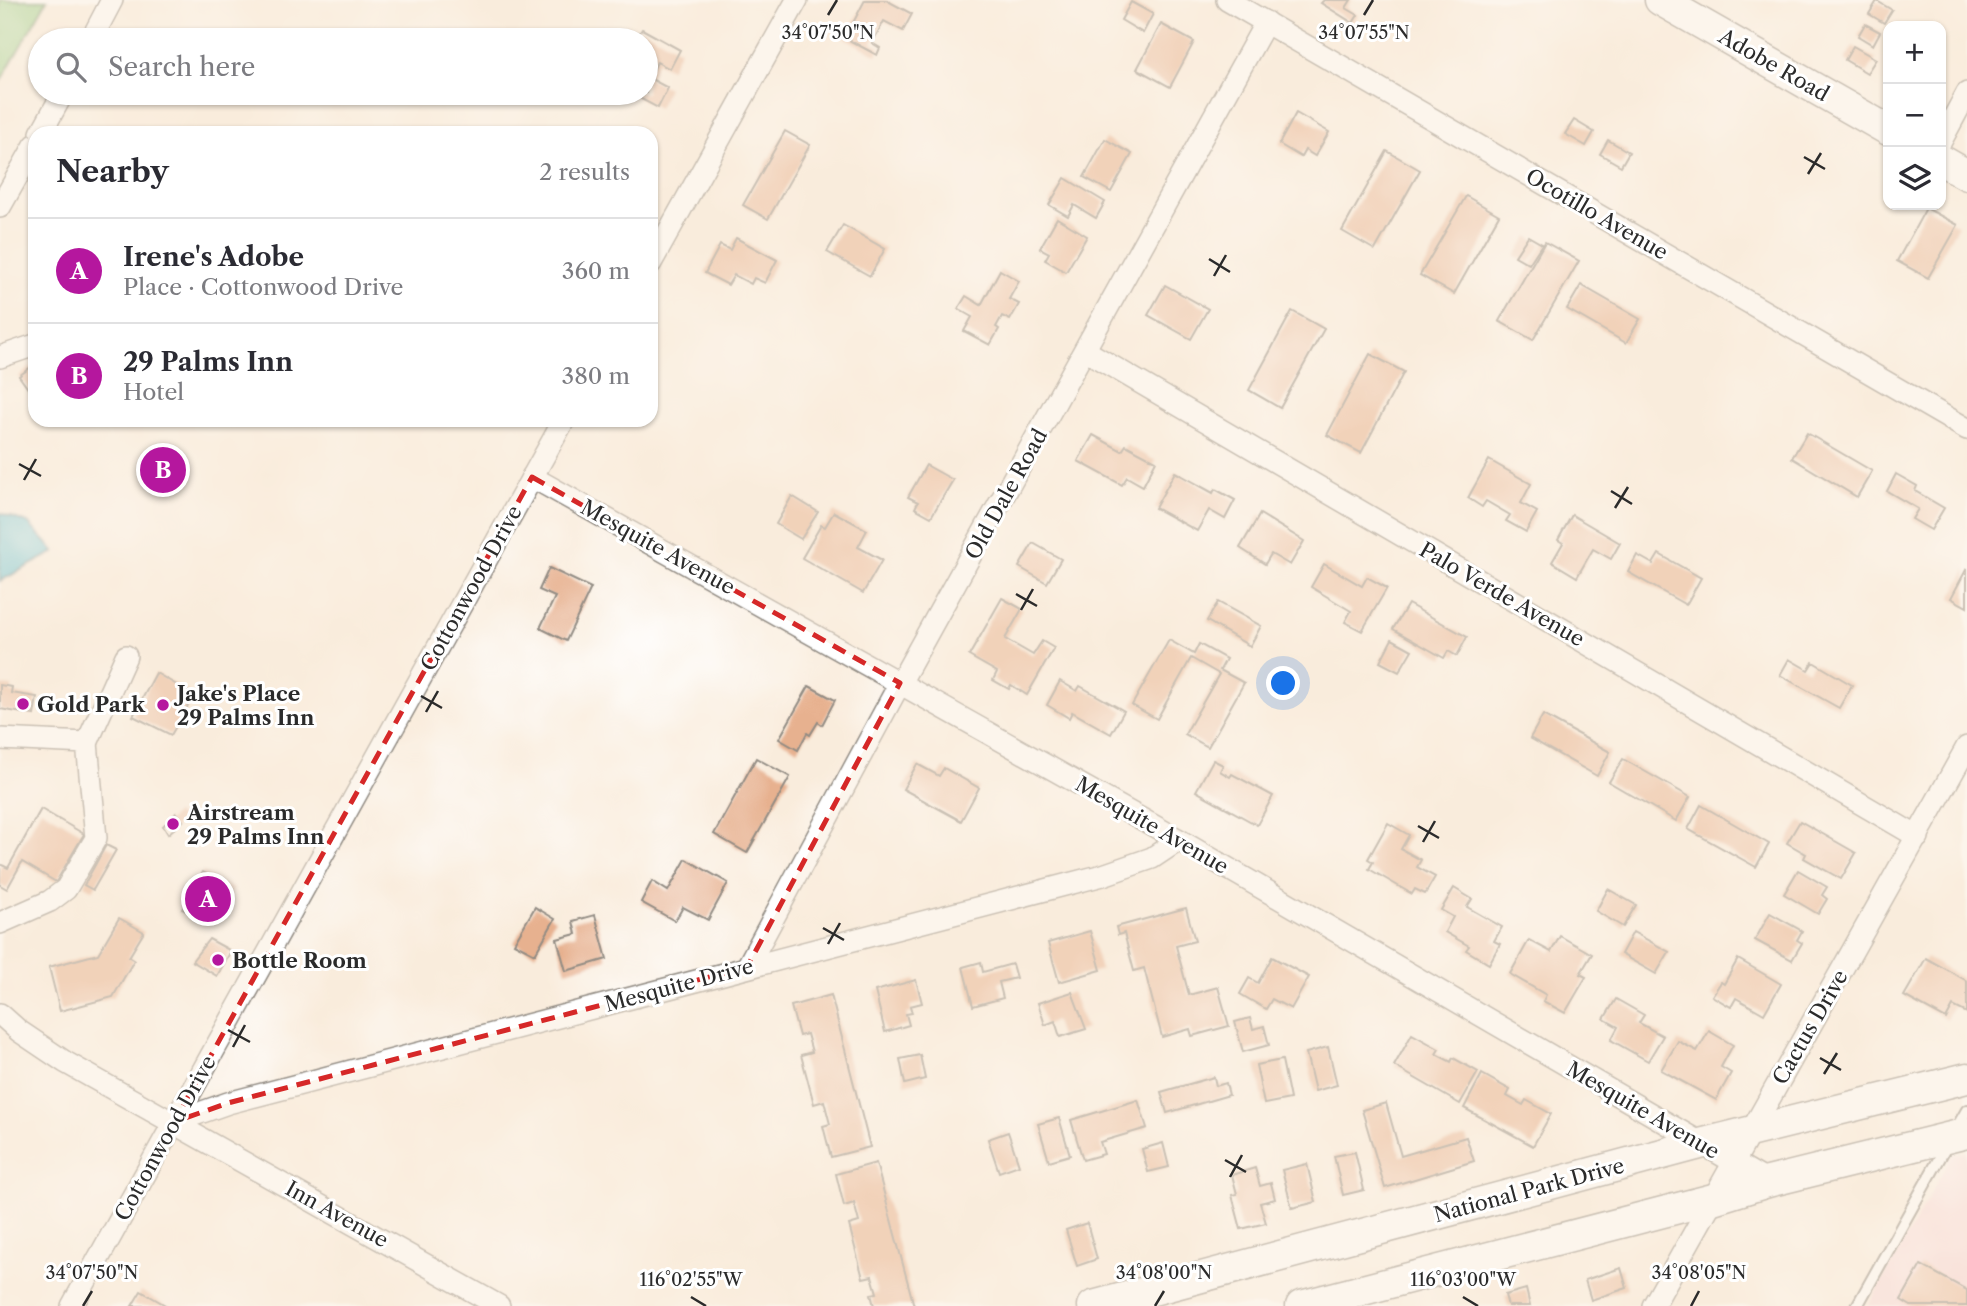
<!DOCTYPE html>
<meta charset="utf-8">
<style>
body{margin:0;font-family:"Libre Caslon Text",serif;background:#f2f2f3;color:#2b2b33}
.controls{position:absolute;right:21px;top:21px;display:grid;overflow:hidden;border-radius:14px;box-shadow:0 2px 5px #0004}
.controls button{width:63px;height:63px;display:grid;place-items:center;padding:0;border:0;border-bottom:2px solid #e1e1e2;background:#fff;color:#2b2b33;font:35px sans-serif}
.you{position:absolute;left:1284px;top:684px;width:24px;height:24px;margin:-18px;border:5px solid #fff;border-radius:50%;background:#1a73e8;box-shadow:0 0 0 10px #1a73e833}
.badge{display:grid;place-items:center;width:46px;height:46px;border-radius:50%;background:#b5179e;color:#fff;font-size:23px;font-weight:700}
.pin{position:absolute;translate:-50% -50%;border:4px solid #fff;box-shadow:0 2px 7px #0006}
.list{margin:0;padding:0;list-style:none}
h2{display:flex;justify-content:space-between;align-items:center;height:91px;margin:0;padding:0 28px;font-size:30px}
h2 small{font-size:23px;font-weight:400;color:#7c7c81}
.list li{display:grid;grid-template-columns:46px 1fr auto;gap:21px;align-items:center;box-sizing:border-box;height:105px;padding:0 28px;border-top:2px solid #e1e1e2}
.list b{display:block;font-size:26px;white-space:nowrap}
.list p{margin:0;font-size:23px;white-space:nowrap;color:#7c7c81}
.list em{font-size:23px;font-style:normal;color:#7c7c81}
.icon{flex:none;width:38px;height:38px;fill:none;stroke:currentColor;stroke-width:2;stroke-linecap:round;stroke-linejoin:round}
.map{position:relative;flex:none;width:1967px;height:1306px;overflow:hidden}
.search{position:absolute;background:#fff;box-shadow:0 2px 5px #0004;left:28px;top:28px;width:630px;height:77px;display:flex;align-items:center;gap:18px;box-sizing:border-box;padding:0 24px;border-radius:38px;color:#7c7c81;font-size:26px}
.panel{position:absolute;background:#fff;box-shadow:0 2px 5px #0004;left:28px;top:126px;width:630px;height:301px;border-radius:21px}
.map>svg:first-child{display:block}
.built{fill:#f7cfd1}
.green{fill:#92cc80;stroke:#5e7c56;stroke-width:2}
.water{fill:#52bbcf;stroke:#3e737d;stroke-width:2}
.building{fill:#e7b18f}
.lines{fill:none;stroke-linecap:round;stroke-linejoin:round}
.lane-casing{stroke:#928c84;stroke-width:14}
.street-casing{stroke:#928c84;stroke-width:24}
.secondary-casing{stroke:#928c84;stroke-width:33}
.lane{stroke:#fff;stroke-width:10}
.street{stroke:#fff;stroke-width:21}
.secondary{stroke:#fff;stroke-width:30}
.marked{fill:none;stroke:#d62828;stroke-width:5;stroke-dasharray:14 9;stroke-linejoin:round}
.ticks{fill:none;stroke:#2b2b2b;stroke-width:2.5}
.poi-dot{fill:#b5179e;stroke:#fff;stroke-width:2.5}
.labels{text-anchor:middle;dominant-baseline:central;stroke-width:6;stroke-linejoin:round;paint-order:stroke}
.street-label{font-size:21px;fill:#2b2b2b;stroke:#fff}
.poi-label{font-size:21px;font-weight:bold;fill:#2b2b2b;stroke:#fff;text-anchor:start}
.ticks-label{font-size:18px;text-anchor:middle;fill:#2b2b2b;stroke:#fff;stroke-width:6;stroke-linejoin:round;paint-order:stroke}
</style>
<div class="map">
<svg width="1967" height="1306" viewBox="0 0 1967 1306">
<rect width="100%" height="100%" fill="#fff"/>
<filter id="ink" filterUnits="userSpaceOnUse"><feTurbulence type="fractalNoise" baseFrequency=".0143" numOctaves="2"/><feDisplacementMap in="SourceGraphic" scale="14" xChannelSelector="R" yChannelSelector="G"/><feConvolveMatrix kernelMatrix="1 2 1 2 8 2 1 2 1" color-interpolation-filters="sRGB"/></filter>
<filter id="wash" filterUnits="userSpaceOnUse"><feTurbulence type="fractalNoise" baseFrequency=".00686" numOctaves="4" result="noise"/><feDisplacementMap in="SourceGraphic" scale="28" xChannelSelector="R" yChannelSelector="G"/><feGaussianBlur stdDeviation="1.57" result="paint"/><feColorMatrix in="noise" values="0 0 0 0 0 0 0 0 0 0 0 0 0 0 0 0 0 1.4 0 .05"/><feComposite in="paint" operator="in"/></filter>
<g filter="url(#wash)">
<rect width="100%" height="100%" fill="#f9ecdc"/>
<polygon class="built" points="1967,1151 1967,1306 1868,1306 1952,1155"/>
<polygon class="green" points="0,0 47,0 0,82"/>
<polygon class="water" points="0,513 28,523 55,552 0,581"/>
<g id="blocks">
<g class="building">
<polygon points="865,0 886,0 912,14 903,31 884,21 872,43 880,48 877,55 845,38"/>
<polygon points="1324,0 1351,0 1346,8 1358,15 1353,23 1321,3"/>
<polygon points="1877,1 1892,10 1884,23 1869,14"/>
<polygon points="1131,2 1153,14 1143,33 1121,20"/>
<polygon points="1161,24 1194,42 1170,87 1137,69"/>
<polygon points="1865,24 1880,32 1873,45 1858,36"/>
<polygon points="642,29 680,50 670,69 657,62 649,78 668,88 658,108 630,93 646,93 646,40 635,40"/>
<polygon points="1853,46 1876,59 1867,73 1845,60"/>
<polygon points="1296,113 1329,132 1315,156 1305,150 1301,157 1279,144"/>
<polygon points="1574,120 1594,132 1586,146 1565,134"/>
<polygon points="785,131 810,145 768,219 743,205"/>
<polygon points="1105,139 1132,154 1111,192 1084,177"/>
<polygon points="1608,140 1629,152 1621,166 1600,154"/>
<polygon points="1387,151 1420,170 1375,250 1342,231"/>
<polygon points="1065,178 1105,202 1096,218 1074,205 1068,216 1049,205"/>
<polygon points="1466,196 1499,215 1454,294 1420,275"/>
<polygon points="1926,208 1958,225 1928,278 1897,261"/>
<polygon points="1057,218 1087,236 1066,272 1045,260 1049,253 1040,248"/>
<polygon points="843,225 885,249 870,276 827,252"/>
<polygon points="1528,236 1542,244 1529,264 1515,256"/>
<polygon points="736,238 777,260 765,283 754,278 751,284 734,275 728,285 705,273 720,245 730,250"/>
<polygon points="1545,242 1579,261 1533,340 1499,321"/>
<polygon points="1000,270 1019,281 1009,299 1019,304 1010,320 1002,316 996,327 999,329 990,345 964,331 972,317 958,309 966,296 981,305"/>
<polygon points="1165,285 1208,309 1191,339 1148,315"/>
<polygon points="1581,285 1640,319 1626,343 1567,309"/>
<polygon points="1292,311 1324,329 1280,408 1249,390"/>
<polygon points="1370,354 1404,372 1361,453 1327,435"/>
<polygon points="31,367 35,372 35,390 33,387 29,390 19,376"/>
<polygon points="1807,433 1872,471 1857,497 1792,458"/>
<polygon points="1093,435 1122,451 1126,445 1156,461 1143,486 1127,477 1122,485 1078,461"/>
<polygon points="1489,460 1531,484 1521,503 1537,512 1526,532 1506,521 1510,515 1486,501 1482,507 1468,498"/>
<polygon points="926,465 953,480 931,517 915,508 918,502 908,497"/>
<polygon points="1175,472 1213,493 1215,489 1235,500 1225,519 1209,510 1197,531 1155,508"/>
<polygon points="1896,474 1917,486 1915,491 1944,508 1931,530 1912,519 1918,509 1887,491"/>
<polygon points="792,496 818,512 801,539 776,524"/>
<polygon points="834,512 867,530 858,547 882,560 863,593 802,558 821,525 825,527"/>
<polygon points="1260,514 1304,541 1290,565 1271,554 1265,564 1240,548"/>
<polygon points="1572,515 1620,543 1611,559 1593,549 1577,577 1552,562 1563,543 1558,540"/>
<polygon points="1033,543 1061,559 1047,583 1019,567"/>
<polygon points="1659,554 1701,578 1686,605 1628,572 1637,555 1653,564"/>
<polygon points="1324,564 1362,586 1367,577 1387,588 1362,631 1345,622 1351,611 1311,587"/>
<polygon points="549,568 591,588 566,641 540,628 555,597 539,590"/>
<polygon points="1967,568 1967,607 1951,598"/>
<polygon points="1002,598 1022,609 1005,639 1033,655 1042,641 1054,648 1027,695 1011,685 1009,689 993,680 997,672 969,656"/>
<polygon points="1218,602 1261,626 1250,646 1207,621"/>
<polygon points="1408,604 1467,637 1457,656 1448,651 1444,658 1393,629"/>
<polygon points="1392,639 1412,650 1399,672 1380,662"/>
<polygon points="1169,640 1194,654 1199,644 1226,659 1220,670 1244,683 1208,747 1185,734 1219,674 1191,658 1157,719 1132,705"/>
<polygon points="1789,659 1808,670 1813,662 1852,685 1839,708 1780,675"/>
<polygon points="156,673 194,695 171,735 133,716"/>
<polygon points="1060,681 1077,691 1080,686 1124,711 1111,734 1072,712 1069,718 1047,705"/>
<polygon points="0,685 12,687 11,693 37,697 34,715 0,709"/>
<polygon points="809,686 835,700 822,725 818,722 810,735 807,733 798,750 779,739"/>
<polygon points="1543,715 1610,752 1597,776 1530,738"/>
<polygon points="756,758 790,777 747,853 714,834"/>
<polygon points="1623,759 1690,797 1676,821 1609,782"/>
<polygon points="1213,760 1223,765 1220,771 1230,777 1232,774 1273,796 1257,825 1196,791"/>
<polygon points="917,764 939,776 944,768 979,788 961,821 903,789"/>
<polygon points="1701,805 1769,844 1756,867 1688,829"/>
<polygon points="41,809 84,834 56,882 22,862 7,889 0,885 0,864 8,868"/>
<polygon points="176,813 183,821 168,834 163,826"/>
<polygon points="1800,821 1856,853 1841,879 1804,858 1806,854 1787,843"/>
<polygon points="1388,823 1409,835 1401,849 1421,860 1417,867 1435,877 1425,894 1415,889 1412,894 1369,869 1373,862 1368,859"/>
<polygon points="106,845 116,850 93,890 84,885"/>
<polygon points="686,859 728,883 708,920 683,907 675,921 641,902 652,881 668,891"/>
<polygon points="1798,870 1827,887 1822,895 1827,899 1818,914 1784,894"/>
<polygon points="203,872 233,889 213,925 182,909"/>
<polygon points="1454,888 1472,899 1467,907 1502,927 1494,941 1500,944 1489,964 1466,950 1469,946 1445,932 1453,917 1441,910"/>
<polygon points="1608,889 1636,905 1623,927 1596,911"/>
<polygon points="535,907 555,919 535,954 514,943"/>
<polygon points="1186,908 1195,941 1176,946 1189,995 1218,987 1229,1026 1192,1036 1190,1029 1162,1037 1144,968 1134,971 1124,933 1118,935 1116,927"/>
<polygon points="1770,913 1802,931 1797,940 1802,943 1792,960 1755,940"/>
<polygon points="595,915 607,959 566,971 557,939 576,934 573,921"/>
<polygon points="119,918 144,932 129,957 134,960 113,997 60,1011 49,967 98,954"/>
<polygon points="1090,931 1101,970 1059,982 1048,943"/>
<polygon points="1633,932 1669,952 1656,974 1621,954"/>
<polygon points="1560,936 1592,954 1580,974 1586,977 1565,1013 1543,1001 1546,995 1510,974 1529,940 1551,952"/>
<polygon points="209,939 231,951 217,976 192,961"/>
<polygon points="1272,957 1309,977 1291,1009 1272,999 1266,1009 1240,994 1249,978 1258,983"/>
<polygon points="1926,958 1967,981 1967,1013 1953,1006 1946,1019 1904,996"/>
<polygon points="1738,959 1781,984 1764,1014 1736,998 1731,1007 1712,996 1721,982 1724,984"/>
<polygon points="981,962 983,972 1012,964 1016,978 999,982 1003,998 973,1006 963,967"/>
<polygon points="916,980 922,1003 910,1006 912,1013 906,1014 909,1025 885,1032 875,991"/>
<polygon points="1072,992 1086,1029 1060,1037 1055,1021 1045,1025 1038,1003"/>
<polygon points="831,995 870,1147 831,1157 823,1126 830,1124 824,1101 814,1104 801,1055 812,1052 807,1034 799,1036 791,1006"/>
<polygon points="1616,999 1644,1015 1639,1023 1663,1036 1648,1061 1611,1040 1618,1027 1604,1019"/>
<polygon points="1250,1018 1253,1029 1264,1026 1269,1045 1243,1052 1235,1022"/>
<polygon points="1709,1031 1733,1045 1721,1067 1731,1073 1716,1100 1661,1070 1678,1041 1697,1051"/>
<polygon points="1412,1034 1439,1049 1436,1054 1451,1062 1453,1058 1478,1072 1460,1104 1394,1066"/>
<polygon points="1328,1047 1337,1085 1315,1091 1306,1053"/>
<polygon points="920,1055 925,1079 905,1084 900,1059"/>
<polygon points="1282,1060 1290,1099 1264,1104 1256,1065"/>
<polygon points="1482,1074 1510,1090 1507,1096 1523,1105 1526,1100 1551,1114 1533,1146 1464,1108"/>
<polygon points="1214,1077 1216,1086 1226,1083 1229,1095 1167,1113 1161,1092"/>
<polygon points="1138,1100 1147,1128 1100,1142 1104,1154 1083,1160 1071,1120"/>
<polygon points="1386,1103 1401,1156 1466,1137 1474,1161 1385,1188 1362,1110"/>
<polygon points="1059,1118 1070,1155 1049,1161 1038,1124"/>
<polygon points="1008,1132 1019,1165 999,1172 988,1139"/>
<polygon points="1163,1143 1169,1167 1148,1172 1142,1149"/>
<polygon points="1355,1152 1364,1190 1343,1195 1334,1156"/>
<polygon points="876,1163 914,1306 874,1306 871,1294 877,1293 872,1276 863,1278 849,1225 859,1222 854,1203 844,1206 836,1174"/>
<polygon points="1307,1164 1316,1202 1292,1208 1282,1170"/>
<polygon points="1255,1168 1260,1186 1271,1183 1275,1199 1260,1203 1266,1223 1241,1229 1232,1195 1237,1194 1232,1175"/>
<polygon points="1087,1223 1097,1259 1077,1266 1066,1230"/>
<polygon points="1921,1265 1967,1290 1967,1306 1911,1306 1901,1300"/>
<polygon points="1621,1268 1627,1288 1591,1300 1585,1280"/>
<polygon points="1526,1289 1530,1306 1508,1306 1505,1295"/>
<polygon points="141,1291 167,1306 132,1306"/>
</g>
</g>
</g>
<g filter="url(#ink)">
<use href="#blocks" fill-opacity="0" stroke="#928c84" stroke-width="2"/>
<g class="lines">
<g class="lane-casing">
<g id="lane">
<polyline points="1956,1129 1967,1110"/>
<polyline points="1857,1306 1948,1143"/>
</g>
</g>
<g class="street-casing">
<g id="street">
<polyline points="1227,0 1967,429"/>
<polyline points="91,40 112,0"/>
<polyline points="41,133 63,93"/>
<polyline points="1941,141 1967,93"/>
<polyline points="0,207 35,145"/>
<polyline points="651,263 797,0"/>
<polyline points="1086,351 1918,837"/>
<polyline points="0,357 35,345"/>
<polyline points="532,477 1179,840 1768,1182"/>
<polyline points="0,739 87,743 96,838 66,889 50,901 0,923"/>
<polyline points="87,743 126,656"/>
<polyline points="747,967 900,683 1266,22"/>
<polyline points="0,1014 19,1031 65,1062 499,1306"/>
<polyline points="174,1122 228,1103 1103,875 1152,858 1179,840"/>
<polyline points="72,1306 564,420"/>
<polyline points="1653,1306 1967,747"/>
</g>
</g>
<g class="secondary-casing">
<g id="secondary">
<polyline points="1660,0 1888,130"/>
<polyline points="1941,160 1967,175"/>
<polyline points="1093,1306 1700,1144 1967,1078"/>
<polyline points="1301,1306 1713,1199 1768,1182 1967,1133"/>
</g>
</g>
<use href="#lane" class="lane"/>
<use href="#street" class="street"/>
<use href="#secondary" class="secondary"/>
</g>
</g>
<path d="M0 0H1967V1306H0ZM532 477 900 683 747 967 228 1103 174 1122Z" fill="#f9ecdc" fill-opacity=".55" fill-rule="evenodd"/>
<path class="marked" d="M532 477 900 683 747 967 228 1103 174 1122Z"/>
<path class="ticks" d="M828 15 837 0M1364 15 1373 0M1804 157 1825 169M1808 174 1821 153M1209 259 1230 272M1214 276 1226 255M19 464 41 476M24 480 36 459M1611 491 1632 504M1615 508 1628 487M1016 594 1037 606M1021 610 1033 589M421 696 442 708M426 712 438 691M1418 826 1439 838M1423 842 1435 821M823 928 844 940M828 944 840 923M228 1030 250 1042M233 1047 245 1025M1820 1058 1841 1070M1824 1074 1837 1053M1225 1160 1246 1172M1230 1177 1242 1155M691 1297 706 1306M1463 1297 1478 1306M83 1306 92 1291M1155 1306 1164 1291M1691 1306 1699 1291"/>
<g class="poi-dot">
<circle cx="23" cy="704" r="7"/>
<circle cx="163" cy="705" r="7"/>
<circle cx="173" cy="824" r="7"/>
<circle cx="218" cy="960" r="7"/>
</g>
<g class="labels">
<g class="street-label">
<text transform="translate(1774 65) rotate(30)">Adobe Road</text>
<text transform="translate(1597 214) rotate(30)">Ocotillo Avenue</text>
<text transform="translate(1006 494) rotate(-61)">Old Dale Road</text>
<text transform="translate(658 547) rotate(29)">Mesquite Avenue</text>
<text transform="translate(471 588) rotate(-61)">Cottonwood Drive</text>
<text transform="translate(1502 594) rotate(30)">Palo Verde Avenue</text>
<text transform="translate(1152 825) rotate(30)">Mesquite Avenue</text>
<text transform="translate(679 985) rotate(-15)">Mesquite Drive</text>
<text transform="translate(1810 1027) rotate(-60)">Cactus Drive</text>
<text transform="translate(1643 1110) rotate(30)">Mesquite Avenue</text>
<text transform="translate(165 1138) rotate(-61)">Cottonwood Drive</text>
<text transform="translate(1529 1190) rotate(-15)">National Park Drive</text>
<text transform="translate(337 1214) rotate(29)">Inn Avenue</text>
</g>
<g class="poi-label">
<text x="177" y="693">Jake's Place<tspan x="177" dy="24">29 Palms Inn</tspan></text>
<text x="37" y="704">Gold Park</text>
<text x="187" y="812">Airstream<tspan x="187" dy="24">29 Palms Inn</tspan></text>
<text x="232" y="960">Bottle Room</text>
</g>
</g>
<g class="ticks-label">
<text x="828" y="39">34°07'50"N</text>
<text x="1364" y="39">34°07'55"N</text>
<text x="92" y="1279">34°07'50"N</text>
<text x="1164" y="1279">34°08'00"N</text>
<text x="1699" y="1279">34°08'05"N</text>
<text x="691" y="1286">116°02'55"W</text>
<text x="1463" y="1286">116°03'00"W</text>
</g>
</svg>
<div class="controls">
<button>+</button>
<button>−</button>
<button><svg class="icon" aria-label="layers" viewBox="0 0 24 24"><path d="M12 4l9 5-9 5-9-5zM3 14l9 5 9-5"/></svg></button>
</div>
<div class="you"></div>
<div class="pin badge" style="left:208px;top:899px">A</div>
<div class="pin badge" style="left:163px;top:470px">B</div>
<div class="search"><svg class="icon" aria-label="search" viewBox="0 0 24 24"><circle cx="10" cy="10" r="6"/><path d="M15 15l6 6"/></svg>Search here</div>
<section class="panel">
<h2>Nearby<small>2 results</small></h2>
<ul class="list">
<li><span class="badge">A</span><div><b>Irene's Adobe</b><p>Place · Cottonwood Drive</p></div><em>360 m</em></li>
<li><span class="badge">B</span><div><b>29 Palms Inn</b><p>Hotel</p></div><em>380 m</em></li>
</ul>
</section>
</div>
